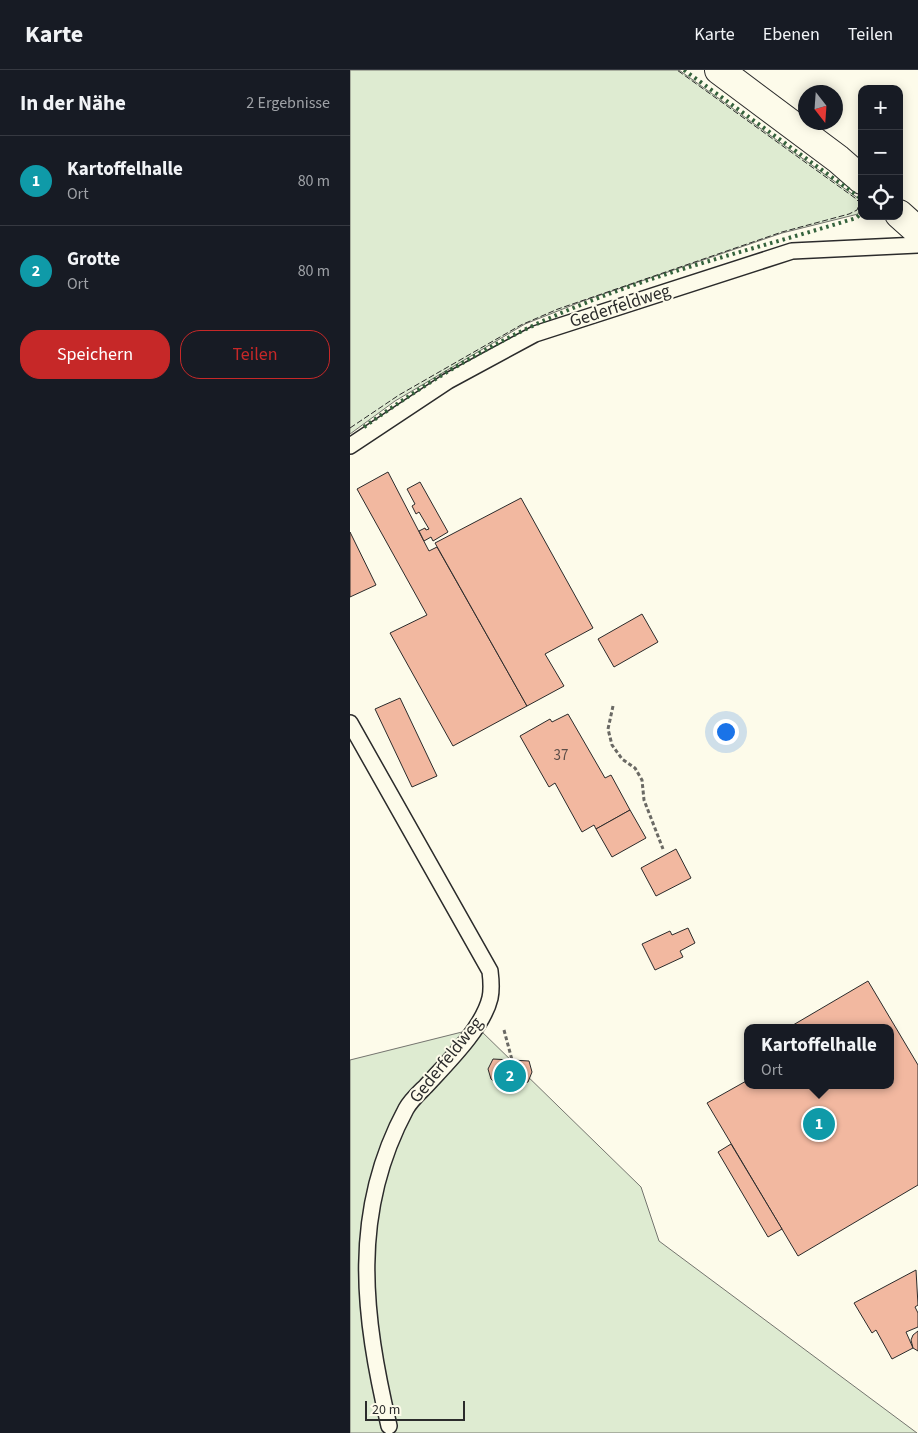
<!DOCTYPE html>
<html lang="de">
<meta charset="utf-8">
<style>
body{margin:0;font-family:"Source Sans 3",sans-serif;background:#242831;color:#f1f3f6}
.controls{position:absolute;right:15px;top:15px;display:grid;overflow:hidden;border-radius:10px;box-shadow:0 2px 12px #0003}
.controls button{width:45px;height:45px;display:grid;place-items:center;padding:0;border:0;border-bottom:1px solid #363941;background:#171b24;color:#f1f3f6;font:25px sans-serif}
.compass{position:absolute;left:448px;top:15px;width:45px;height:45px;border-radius:50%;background:#171b24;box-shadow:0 2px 12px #0003;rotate:163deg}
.scale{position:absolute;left:15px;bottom:12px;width:100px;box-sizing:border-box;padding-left:5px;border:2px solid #2b2b2b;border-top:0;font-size:14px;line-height:18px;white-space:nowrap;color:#2b2b2b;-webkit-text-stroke:4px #fdfbea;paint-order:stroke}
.you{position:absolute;left:375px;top:661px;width:18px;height:18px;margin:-12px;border:4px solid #fff;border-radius:50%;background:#1a73e8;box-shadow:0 0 0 8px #1a73e833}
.badge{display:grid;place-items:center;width:32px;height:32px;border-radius:50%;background:#c62828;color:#fff;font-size:16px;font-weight:700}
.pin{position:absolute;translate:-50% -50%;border:2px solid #fff;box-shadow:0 1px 5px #0006}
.popup{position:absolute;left:394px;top:954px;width:150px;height:65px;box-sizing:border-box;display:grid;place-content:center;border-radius:10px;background:#171b24;filter:drop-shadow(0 1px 4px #0005);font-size:16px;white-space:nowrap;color:#9ea1a6}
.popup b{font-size:19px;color:#f1f3f6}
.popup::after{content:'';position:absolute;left:50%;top:100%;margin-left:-10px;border:10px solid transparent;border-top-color:#171b24}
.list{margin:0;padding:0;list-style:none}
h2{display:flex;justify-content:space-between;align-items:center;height:65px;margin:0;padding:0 20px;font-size:21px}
h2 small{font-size:16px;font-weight:400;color:#9ea1a6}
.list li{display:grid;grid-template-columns:32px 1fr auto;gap:15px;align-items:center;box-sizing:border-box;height:90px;padding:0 20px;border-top:1px solid #363941}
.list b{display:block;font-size:19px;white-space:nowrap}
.list p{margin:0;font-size:16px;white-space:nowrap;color:#9ea1a6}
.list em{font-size:16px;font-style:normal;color:#9ea1a6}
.actions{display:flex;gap:10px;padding:15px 20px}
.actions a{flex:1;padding:11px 0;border:1px solid #c62828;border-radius:20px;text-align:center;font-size:18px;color:#c62828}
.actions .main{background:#c62828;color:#fff}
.icon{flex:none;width:28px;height:28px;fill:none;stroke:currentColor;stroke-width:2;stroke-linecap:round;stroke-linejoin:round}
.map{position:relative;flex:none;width:568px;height:1363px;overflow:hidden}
header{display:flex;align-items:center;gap:30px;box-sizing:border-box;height:70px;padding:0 25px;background:#171b24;border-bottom:1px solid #363941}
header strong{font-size:24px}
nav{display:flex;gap:28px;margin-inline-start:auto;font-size:18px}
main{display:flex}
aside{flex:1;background:#171b24}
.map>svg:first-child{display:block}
.green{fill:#deebd1;stroke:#74746e}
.building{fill:#f2b8a0;stroke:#2b2b2b}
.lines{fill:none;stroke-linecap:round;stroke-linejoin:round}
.service-casing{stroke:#2b2b2b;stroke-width:18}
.minor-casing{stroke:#2b2b2b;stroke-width:30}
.path{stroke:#6a6964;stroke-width:3;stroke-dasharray:4 2.5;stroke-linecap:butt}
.service{stroke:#fdfbea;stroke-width:15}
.minor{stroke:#fdfbea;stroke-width:28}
.hedge{stroke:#34623c;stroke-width:4;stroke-dasharray:2.5 4;stroke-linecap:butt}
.fence{stroke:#2b2b2b;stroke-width:1;stroke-dasharray:6 2.5;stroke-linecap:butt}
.labels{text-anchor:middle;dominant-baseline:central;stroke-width:4;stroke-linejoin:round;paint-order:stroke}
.number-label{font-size:15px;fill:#5d4e48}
.street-label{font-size:18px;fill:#2b2b2b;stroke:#fdfbea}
</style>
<header>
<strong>Karte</strong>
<nav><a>Karte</a><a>Ebenen</a><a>Teilen</a></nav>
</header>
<main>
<aside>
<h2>In der Nähe<small>2 Ergebnisse</small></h2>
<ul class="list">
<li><span class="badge" style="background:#0f9aa8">1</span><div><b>Kartoffelhalle</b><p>Ort</p></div><em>80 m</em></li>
<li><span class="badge" style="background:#0f9aa8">2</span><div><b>Grotte</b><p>Ort</p></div><em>80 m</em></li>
</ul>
<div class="actions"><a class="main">Speichern</a><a>Teilen</a></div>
</aside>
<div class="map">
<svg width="568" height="1363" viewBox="0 0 568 1363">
<rect width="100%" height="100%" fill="#fdfbea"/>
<g class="green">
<polygon points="0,0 329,0 512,131 508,144 432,163 233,231 175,254 45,331 0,364"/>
<polygon points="128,958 291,1117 309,1171 567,1363 0,1363 0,990"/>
</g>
<g class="building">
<polygon points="38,402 79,481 87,477 177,636 103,676 40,563 77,545 7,419"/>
<polygon points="70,412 98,462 83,471 81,467 74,471 69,461 75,458 76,460 79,459 69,442 66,444 62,436 65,434 57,419"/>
<polygon points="171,428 243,558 195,584 214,616 177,636 85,473"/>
<polygon points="0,462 26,515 0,527"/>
<polygon points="292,544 308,572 264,597 248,569"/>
<polygon points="50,628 87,706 62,717 25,639"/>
<polygon points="218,644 255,708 261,705 280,740 246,759 244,755 232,762 205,713 199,717 170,666 200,649 202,652"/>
<polygon points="280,740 296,768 262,787 246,759"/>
<polygon points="326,779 341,808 306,826 291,798"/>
<polygon points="338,858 345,873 330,881 333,887 305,900 292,874 320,861 322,865"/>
<polygon points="518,911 568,995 568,1115 448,1186 357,1033 398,1010 398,1015 540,1015 540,958 438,958"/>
<polygon points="143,989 179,991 182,1002 178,1012 157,1019 149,1016 141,1009 138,999"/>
<polygon points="381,1074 432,1159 418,1167 368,1082"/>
<polygon points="566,1200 568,1235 565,1237 568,1243 568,1257 556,1262 563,1278 542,1289 526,1260 522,1263 504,1233"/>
<polygon points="568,1261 568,1281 563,1278 561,1270 563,1265"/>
</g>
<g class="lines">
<g class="service-casing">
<g id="service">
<polyline points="0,376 98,311 185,264 442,181 568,175"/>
<path d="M0 653 140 901C141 909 142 919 140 928 133 958 97 993 76 1016 69 1023 61 1030 56 1039 0 1143 13 1245 39 1356"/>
</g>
</g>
<g class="minor-casing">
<g id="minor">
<polyline points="369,0 488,89 512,110"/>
<polyline points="549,144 568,161"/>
</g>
</g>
<g class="path">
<polyline points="263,636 258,659 262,675 272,689 285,698 292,710 294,730 313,779"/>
<polyline points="154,960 162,990"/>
</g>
<use href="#service" class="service"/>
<use href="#minor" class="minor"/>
<g class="hedge">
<polyline points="334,0 512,129"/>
<path d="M14 357C81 309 151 267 228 236 318 199 413 177 506 148L512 143"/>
</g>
<polyline class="fence" points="0,358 49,325 171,255 208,239 432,162 499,144 507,140 510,133 505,128 327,0"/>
</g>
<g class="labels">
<g class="number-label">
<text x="211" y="685">37</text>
</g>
<g class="street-label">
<text transform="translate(270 236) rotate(-18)">Gederfeldweg</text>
<text transform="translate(96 990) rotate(-51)">Gederfeldweg</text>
</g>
</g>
</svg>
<div class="controls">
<button>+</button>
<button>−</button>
<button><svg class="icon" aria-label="locate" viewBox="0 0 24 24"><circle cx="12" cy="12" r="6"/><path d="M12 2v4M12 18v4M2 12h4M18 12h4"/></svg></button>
</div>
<svg class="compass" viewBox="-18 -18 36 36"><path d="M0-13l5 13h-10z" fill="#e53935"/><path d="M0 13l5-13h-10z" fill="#9ea1a6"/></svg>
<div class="scale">20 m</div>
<div class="you"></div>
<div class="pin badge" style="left:469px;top:1054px;background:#0f9aa8">1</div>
<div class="popup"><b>Kartoffelhalle</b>Ort</div>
<div class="pin badge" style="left:160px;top:1006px;background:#0f9aa8">2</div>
</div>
</main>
